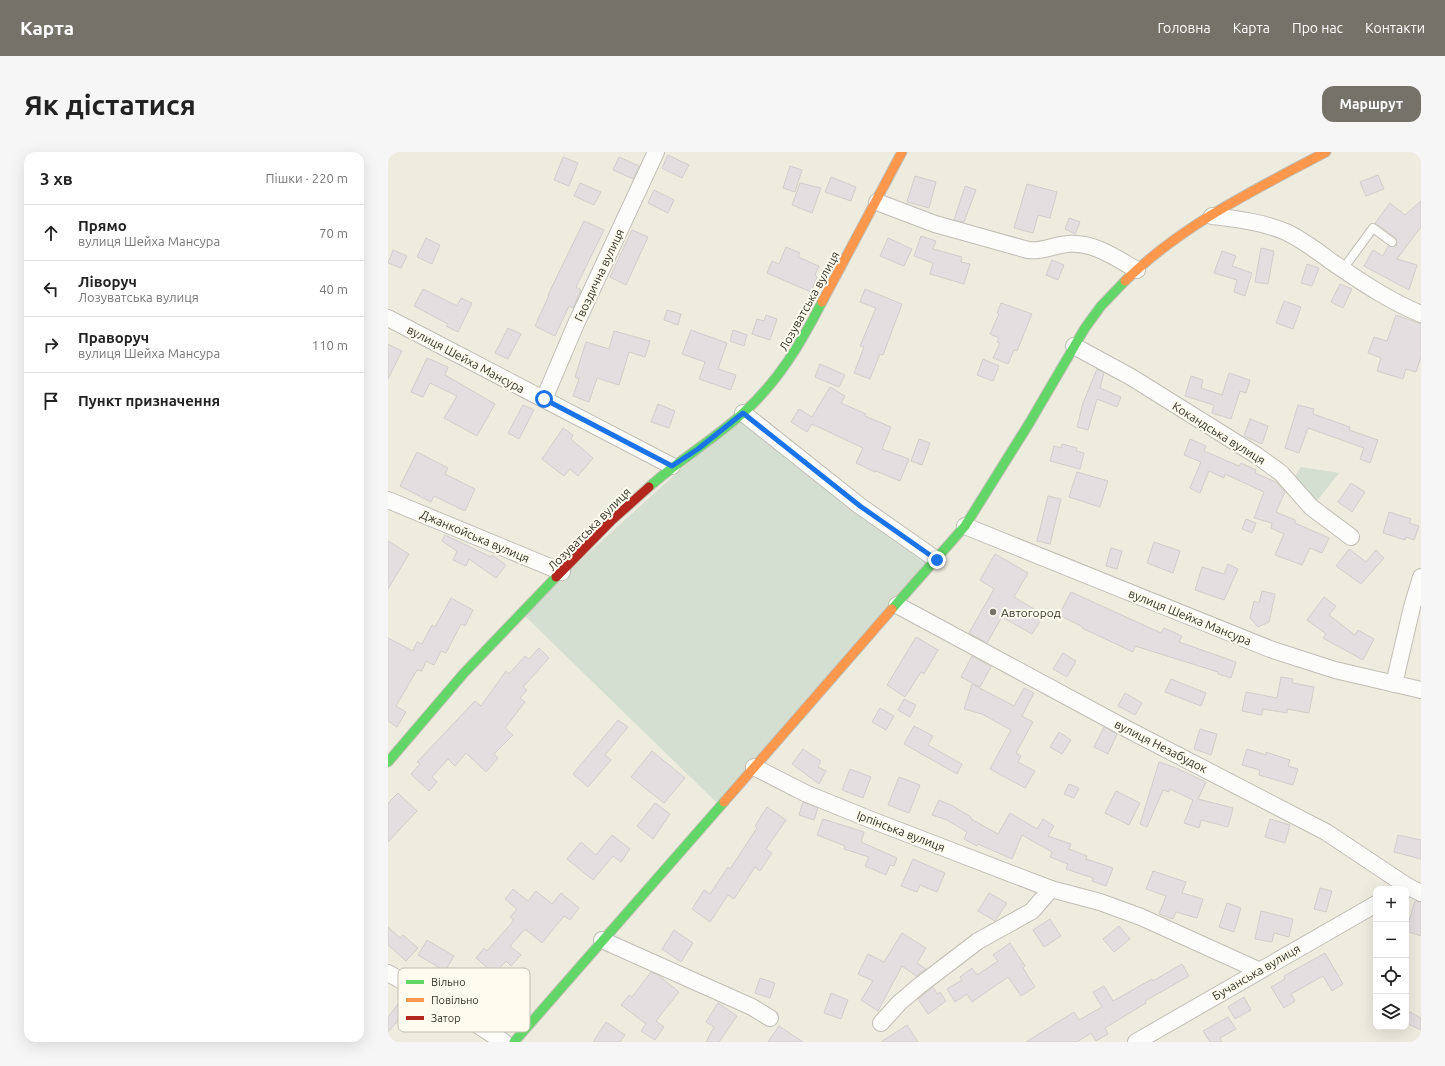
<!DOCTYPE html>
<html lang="uk">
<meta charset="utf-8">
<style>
body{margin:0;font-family:Ubuntu,sans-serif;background:#f6f6f6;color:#222}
.controls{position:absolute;right:12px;bottom:12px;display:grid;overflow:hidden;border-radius:8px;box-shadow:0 4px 16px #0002}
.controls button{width:36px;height:36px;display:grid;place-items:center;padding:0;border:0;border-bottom:1px solid #e0e0e0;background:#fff;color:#222;font:20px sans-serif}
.stop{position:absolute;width:12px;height:12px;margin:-9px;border:3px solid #1a73e8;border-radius:50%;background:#fff}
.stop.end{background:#1a73e8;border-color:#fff;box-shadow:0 1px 4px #0008}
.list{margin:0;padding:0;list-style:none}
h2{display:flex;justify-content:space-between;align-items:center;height:52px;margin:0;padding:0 16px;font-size:17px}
h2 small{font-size:13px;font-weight:400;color:#767676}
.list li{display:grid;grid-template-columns:26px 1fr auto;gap:12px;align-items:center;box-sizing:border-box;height:56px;padding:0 16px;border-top:1px solid #e0e0e0}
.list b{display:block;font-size:15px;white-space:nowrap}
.list p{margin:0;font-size:13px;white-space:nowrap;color:#767676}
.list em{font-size:13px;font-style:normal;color:#767676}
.icon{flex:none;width:22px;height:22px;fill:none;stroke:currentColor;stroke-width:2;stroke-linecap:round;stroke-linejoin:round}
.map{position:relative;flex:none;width:1033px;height:890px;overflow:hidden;border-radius:12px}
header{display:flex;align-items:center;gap:24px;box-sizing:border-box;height:56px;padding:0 20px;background:#757369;color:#fff}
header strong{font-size:19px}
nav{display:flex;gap:22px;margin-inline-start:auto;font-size:14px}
.intro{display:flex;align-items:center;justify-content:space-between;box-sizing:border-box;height:96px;padding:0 24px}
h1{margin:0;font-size:28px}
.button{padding:10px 18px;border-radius:12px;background:#757369;color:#fff;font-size:14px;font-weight:700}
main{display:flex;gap:24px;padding:0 24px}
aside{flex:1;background:#fff;border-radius:12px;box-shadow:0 4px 16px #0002}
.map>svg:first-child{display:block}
.green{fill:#d4dfd1}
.building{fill:#e3dee0;stroke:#d1cecc}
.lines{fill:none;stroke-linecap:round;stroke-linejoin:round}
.lane-casing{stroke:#c1beb5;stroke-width:10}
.street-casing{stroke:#c1beb5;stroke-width:18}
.fast-casing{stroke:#c1beb5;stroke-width:11}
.slow-casing{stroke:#c1beb5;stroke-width:11}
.jam-casing{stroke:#c1beb5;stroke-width:11}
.lane{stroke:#fcfcfa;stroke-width:8}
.street{stroke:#fcfcfa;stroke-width:16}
.fast{stroke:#63d668;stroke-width:9}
.slow{stroke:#ff974d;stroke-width:9}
.jam{stroke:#b3261e;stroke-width:9}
.route{stroke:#1a73e8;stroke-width:5}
.poi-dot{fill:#757369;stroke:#fffcef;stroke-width:1.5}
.labels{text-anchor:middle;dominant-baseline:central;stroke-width:4;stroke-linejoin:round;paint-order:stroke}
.street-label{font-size:12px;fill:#343229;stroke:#fffcef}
.poi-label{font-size:12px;fill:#343229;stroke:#fffcef;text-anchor:start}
.key{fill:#fffcef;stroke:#c2bfb4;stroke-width:1}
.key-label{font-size:11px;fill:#343229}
</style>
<header>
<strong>Карта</strong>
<nav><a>Головна</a><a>Карта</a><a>Про нас</a><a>Контакти</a></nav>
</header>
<div class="intro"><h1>Як дістатися</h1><a class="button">Маршрут</a></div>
<main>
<aside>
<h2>3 хв<small>Пішки · 220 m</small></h2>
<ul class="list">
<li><svg class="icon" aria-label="ahead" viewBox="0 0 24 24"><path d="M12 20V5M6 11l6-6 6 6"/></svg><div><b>Прямо</b><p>вулиця Шейха Мансура</p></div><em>70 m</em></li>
<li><svg class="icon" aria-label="left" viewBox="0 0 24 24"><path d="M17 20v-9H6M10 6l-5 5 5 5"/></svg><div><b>Ліворуч</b><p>Лозуватська вулиця</p></div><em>40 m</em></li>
<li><svg class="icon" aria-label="right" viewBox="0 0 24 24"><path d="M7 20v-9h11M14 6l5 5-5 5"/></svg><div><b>Праворуч</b><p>вулиця Шейха Мансура</p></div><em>110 m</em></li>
<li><svg class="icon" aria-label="arrive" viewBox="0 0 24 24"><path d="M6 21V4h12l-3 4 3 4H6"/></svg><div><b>Пункт призначення</b></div></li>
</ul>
</aside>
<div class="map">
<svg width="1033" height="890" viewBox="0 0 1033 890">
<rect width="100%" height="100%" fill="#eeebdf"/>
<g class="green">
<polygon points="355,261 549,408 331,653 134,461"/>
<polygon points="913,315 951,321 928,350 906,326"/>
</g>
<g class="building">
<polygon points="280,3 301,13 294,26 274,16"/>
<polygon points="175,5 190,11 181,34 166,28"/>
<polygon points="231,5 251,14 245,27 225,18"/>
<polygon points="402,14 414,18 407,40 395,36"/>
<polygon points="990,23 996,37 978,44 972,30"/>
<polygon points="527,24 548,30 541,56 519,50"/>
<polygon points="443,25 468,35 463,49 437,40"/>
<polygon points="192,31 213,40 206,53 186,44"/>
<polygon points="412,31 433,36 424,61 404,53"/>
<polygon points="639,32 669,40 662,66 650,63 645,81 626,76"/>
<polygon points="577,34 588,38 576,70 566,68"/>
<polygon points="266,38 286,48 280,61 260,51"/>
<polygon points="1033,49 1033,75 1009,107 1029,113 1021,138 976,114 985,98 995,104 1000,94 1006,95 1009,93 1008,86 987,71 1002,51 1017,63"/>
<polygon points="681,66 692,70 687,82 677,77"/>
<polygon points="196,69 216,78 188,135 193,138 185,156 181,154 167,184 147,174 161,143 160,143"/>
<polygon points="244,78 260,85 238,133 222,125"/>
<polygon points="533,84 548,89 545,97 574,105 573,110 582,112 576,132 542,122 545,111 526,104"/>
<polygon points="38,86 52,93 44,112 29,105"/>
<polygon points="500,86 524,97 516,114 492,104"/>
<polygon points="398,95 412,101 410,105 431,114 427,123 429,125 423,140 379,121 384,109 391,112"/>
<polygon points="873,96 886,99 880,132 867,130"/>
<polygon points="5,98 19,104 13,116 0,111"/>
<polygon points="834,99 848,104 844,114 864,121 857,144 846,140 849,128 826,121"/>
<polygon points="664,108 676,113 670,128 658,123"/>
<polygon points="919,112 931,116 924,134 913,131"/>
<polygon points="952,132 964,137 955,156 943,150"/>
<polygon points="35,137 69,154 73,146 84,151 70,180 58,174 60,172 26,154"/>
<polygon points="477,137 514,152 495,203 492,202 482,227 466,221 476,195 472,194 488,156 472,150"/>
<polygon points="896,149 913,155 905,177 888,171"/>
<polygon points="613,151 644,162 629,199 626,198 620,212 605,206 612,191 609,190 611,186 602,182 611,162 609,161"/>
<polygon points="279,158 293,162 290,173 276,168"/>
<polygon points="378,163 389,167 382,188 364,182 369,167 376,169"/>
<polygon points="1008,163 1033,172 1033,205 1028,220 1018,217 1015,227 989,219 993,206 980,201 986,185 999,189"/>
<polygon points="120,176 133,182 120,207 107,201"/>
<polygon points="303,178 339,191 330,217 348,223 343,238 311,227 317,210 294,202"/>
<polygon points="345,178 359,183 356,194 342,189"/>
<polygon points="226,179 262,189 257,205 241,200 231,233 209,226 201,250 185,244 191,227 187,225 198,190 221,197"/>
<polygon points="0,192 14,199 0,227"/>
<polygon points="39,206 60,215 57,223 107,252 89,284 56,266 69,244 42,231 35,245 23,240"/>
<polygon points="595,207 611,214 605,229 589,223"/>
<polygon points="432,212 457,223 451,235 427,225"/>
<polygon points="709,217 716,221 712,236 733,245 729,255 709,247 700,278 689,275 695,251"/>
<polygon points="841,221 862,228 858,241 852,239 843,267 824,261 826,253 797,244 803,224 815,228 813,236 834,243"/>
<polygon points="442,235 457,244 453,251 478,262 477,264 503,275 494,297 521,307 512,329 488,319 487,320 468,311 475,296 424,272 419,280 403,270 411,257 424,265"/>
<polygon points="270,252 287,259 281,276 263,270"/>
<polygon points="135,253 146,258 131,287 120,281"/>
<polygon points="910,253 926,257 925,262 962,275 961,278 990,288 982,311 972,307 976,296 920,276 911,301 897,296"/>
<polygon points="862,267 880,274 874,292 856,284"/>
<polygon points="175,276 185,283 183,287 205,306 190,324 182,317 176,324 154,307"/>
<polygon points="531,287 542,291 534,313 523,309"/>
<polygon points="802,287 818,294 816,299 851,314 853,311 868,318 867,321 888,330 897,340 888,360 907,368 907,371 941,386 934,401 922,396 914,413 887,403 896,382 883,376 884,371 866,366 876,340 837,322 836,326 821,319 812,341 802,336 813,310 796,303"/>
<polygon points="674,292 689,296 688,299 696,301 692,317 662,309 666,294 673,296"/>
<polygon points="29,300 60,316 57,322 87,337 77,359 46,344 43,350 12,334"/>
<polygon points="689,320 720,329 712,355 681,345"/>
<polygon points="963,331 977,340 964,360 950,350"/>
<polygon points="660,344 673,347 662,392 649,389"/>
<polygon points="1001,360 1023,367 1021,371 1031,374 1026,388 1018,385 1017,388 995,381"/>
<polygon points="858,367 868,371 864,381 854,377"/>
<polygon points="57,383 103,405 104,403 118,413 108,426 81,407 78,414 65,408 69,399 54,389"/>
<polygon points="0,389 21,402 0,437"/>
<polygon points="766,390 792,399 785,421 759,411"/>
<polygon points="723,396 734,399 729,417 718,414"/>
<polygon points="961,397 978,410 988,398 996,406 973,432 948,414"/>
<polygon points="607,402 640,421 626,445 656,463 644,482 614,465 599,491 581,481 606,437 592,428"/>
<polygon points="840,412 850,417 836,448 807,438 814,415 836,422"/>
<polygon points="874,439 887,442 881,470 870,475 862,466 866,449 871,451"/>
<polygon points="683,440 773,481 776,476 794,484 791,490 848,510 843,526 830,522 830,520 747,494 745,500 694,476 695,475 671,463"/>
<polygon points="936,445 948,454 941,463 967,483 970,478 986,487 975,508 935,486 938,482 919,468"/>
<polygon points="63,446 85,458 77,474 73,472 58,501 53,499 46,513 38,509 34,519 29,518 8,554 18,560 9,575 0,569 0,486 25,499 29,490 34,492 44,473 47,475"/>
<polygon points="528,485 550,498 536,522 533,520 517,545 499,533"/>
<polygon points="151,496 161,506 135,535 139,538 132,546 137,550 117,576 125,583 106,602 110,606 98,620 78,601 67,614 60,607 44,625 49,630 41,639 23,622 32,612 29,610 87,549 93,554 118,519 121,522 137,504 141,507"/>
<polygon points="675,501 688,509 679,525 665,517"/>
<polygon points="584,504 603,515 592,535 573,525"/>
<polygon points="893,525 905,527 904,531 926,535 921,561 899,557 899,561 875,557 874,563 854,559 858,540 889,546"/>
<polygon points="783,527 818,541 813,554 777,540"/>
<polygon points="584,532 626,554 636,536 646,541 634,564 645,570 628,601 633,604 630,610 647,619 637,636 602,617 623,578 594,562 576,557"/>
<polygon points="737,541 754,551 747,563 730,554"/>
<polygon points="516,547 528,553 522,565 510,558"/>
<polygon points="492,556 506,564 498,578 484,570"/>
<polygon points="230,568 240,575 217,603 223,608 200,635 185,622"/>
<polygon points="526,574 545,584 540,593 574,612 569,622 516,592"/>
<polygon points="716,575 729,582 720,602 706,595"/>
<polygon points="812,577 829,582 823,603 806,597"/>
<polygon points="671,580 683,588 674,602 662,595"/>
<polygon points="415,597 433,609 430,615 438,619 431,632 404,612"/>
<polygon points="859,597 878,603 878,600 902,608 900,614 910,617 905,633 871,623 872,618 854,613"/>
<polygon points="264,599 297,626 276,651 243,625"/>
<polygon points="771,610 788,616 818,630 810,647 845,656 840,675 813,668 811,676 796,671 805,648 782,637 781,640 775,638 759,675 752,672"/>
<polygon points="462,617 483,625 475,646 454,638"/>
<polygon points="511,625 532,633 521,661 500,653"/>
<polygon points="681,632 691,636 686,646 676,642"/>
<polygon points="728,639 752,651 741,673 717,661"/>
<polygon points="10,641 29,659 0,690 0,651"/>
<polygon points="551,648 565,654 583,665 583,667 610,682 622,661 649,677 655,667 666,674 660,684 683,692 681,697 699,704 698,707 725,716 718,734 704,729 705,726 678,717 680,712 662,705 664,700 634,683 624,707 590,692 589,694 576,687 579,680 559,668 544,663"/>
<polygon points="415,650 430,656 426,668 411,663"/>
<polygon points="267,651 282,662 265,687 249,674"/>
<polygon points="379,655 398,668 378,697 384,701 372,719 367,715 346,747 340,743 322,770 304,757 316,738 322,742 340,715 342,717 369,676 367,674"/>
<polygon points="435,667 476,680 473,690 509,706 506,714 502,713 498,723 477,714 481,705 456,697 457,694 429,683"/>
<polygon points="882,667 902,673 897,691 877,685"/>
<polygon points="224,683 242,697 233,710 225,704 205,728 179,707 193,690 208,703"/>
<polygon points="1010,683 1033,688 1033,707 1006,700"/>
<polygon points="525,707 557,721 549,740 532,733 529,740 513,734"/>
<polygon points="765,719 798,730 794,741 815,747 809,766 788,760 785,767 771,762 778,744 758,737"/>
<polygon points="932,736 944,739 938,760 926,757"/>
<polygon points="125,737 140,749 148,739 164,752 173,741 191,756 182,768 176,764 154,791 137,777 122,794 133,803 123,814 118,809 107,822 88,806 96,796 99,799 126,768 122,765 129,757 117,747"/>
<polygon points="601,741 619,751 607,769 590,759"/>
<polygon points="1027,749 1033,750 1033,784 1018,779"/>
<polygon points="839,751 853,756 846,780 831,775"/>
<polygon points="873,759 905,767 901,785 886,781 884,790 867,787"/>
<polygon points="662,767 673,784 656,795 645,778"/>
<polygon points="731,774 742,787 726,800 715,787"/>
<polygon points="0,775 12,786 15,783 30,796 18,809 0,793"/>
<polygon points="286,778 305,791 293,810 274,797"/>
<polygon points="514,781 538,796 529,811 538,817 528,824 514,814 490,859 473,848 485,829 470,822 480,802 496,810"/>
<polygon points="39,788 66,804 57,819 30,803"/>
<polygon points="622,791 637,814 635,816 647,835 633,844 620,825 584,850 579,842 567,850 559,837 574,828 572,825 584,816 589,823 610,809 605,803"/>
<polygon points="937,801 955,832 944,839 935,824 903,842 907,849 896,856 883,835 897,827 896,824"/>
<polygon points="794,812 801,824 757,849 758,851 717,876 720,882 708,889 703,881 689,890 638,890 686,860 691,868 714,855 705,840 716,834 725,849 764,827 765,829"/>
<polygon points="263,820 270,823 291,840 268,869 276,875 267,888 253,879 258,872 233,853 241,843 244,845"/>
<polygon points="372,826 387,831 382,846 367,841"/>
<polygon points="545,835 549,842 552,840 558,849 540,862 530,847"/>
<polygon points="443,841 460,848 453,867 436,861"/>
<polygon points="856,845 863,858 847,867 840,855"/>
<polygon points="14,847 23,854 0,880 0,865"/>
<polygon points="330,851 349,864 331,890 318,890 326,875 318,870"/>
<polygon points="1018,858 1033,866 1033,878 1018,871"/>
<polygon points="840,865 848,877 832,886 834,890 822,890 815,879"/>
<polygon points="218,870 237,883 232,890 205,890"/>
<polygon points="519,873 530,890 493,890"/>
<polygon points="391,874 415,890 380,890"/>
</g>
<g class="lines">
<g class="lane-casing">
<polyline id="lane" points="955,117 985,76 1004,90"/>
</g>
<g class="street-casing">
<g id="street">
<path d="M489 50 547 72 640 98C654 100 666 93 680 92 706 90 728 106 749 118"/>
<path d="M824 64C848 67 875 70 898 80 915 88 929 99 944 110 972 129 1001 149 1033 162"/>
<polyline points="0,166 284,314"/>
<polyline points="686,194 743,225 868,303 893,321 923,355 963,385"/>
<polyline points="156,247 187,174 268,0"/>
<polyline points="355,261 472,354 549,408"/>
<polyline points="0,348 174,420"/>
<polyline points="577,374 882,497 947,518 1033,538"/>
<polyline points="509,453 739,577 938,680 1019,734 1033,741"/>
<polyline points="1006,532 1024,455 1033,425"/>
<polyline points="366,615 417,641 481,667 663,737 712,750 753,765 870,818"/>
<polyline points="214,788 364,855 382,866"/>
<polyline points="0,821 74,863 116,890"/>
<polyline points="493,871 511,851 531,834 590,789 644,759 663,737"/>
<polyline points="748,890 988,752"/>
</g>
</g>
<g class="fast-casing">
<g id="fast">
<path d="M261 335C291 308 325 288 355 261 390 230 413 191 434 150"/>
<polyline points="504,457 577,374 642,270 697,176 713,154 737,129"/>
<polyline points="0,610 76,521 168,425"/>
<polyline points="126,890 336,650"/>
</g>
</g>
<g class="slow-casing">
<g id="slow">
<path d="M737 129C794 73 868 37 938 0"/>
<polyline points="434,150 514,0"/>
<polyline points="336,650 504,457"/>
</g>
</g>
<g class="jam-casing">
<polyline id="jam" points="168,425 223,369 261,335"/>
</g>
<use href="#lane" class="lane"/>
<use href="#street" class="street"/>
<use href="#fast" class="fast"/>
<use href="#slow" class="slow"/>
<use href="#jam" class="jam"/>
</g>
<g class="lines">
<polyline class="route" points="156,247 284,314 310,297 355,261 472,354 549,408"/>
</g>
<circle class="poi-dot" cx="605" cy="460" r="4"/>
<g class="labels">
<g class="street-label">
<text transform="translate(211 123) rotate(-65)">Гвоздична вулиця</text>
<text transform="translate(421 149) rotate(-61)">Лозуватська вулиця</text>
<text transform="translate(78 207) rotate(28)">вулиця Шейха Мансура</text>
<text transform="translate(831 281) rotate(32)">Кокандська вулиця</text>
<text transform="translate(201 377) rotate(-45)">Лозуватська вулиця</text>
<text transform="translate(87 384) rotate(23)">Джанкойська вулиця</text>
<text transform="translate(802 465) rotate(22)">вулиця Шейха Мансура</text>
<text transform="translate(773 594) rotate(27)">вулиця Незабудок</text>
<text transform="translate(513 679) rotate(21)">Ірпінська вулиця</text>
<text transform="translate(868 820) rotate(-30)">Бучанська вулиця</text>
</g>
<g class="poi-label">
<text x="613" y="460">Автогород</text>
</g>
</g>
<rect x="10" y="816" width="132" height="64" rx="6" class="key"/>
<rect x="18" y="828" width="18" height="4" fill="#63d668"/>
<rect x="18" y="846" width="18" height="4" fill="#ff974d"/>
<rect x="18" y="864" width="18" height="4" fill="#b3261e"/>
<g class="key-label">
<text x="43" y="834">Вільно</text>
<text x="43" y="852">Повільно</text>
<text x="43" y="870">Затор</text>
</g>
</svg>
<div class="controls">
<button>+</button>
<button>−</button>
<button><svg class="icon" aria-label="locate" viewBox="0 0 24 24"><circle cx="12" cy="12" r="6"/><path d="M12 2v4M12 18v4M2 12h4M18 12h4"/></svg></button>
<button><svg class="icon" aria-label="layers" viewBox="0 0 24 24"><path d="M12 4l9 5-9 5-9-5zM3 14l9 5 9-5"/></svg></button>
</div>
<div class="stop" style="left:156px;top:247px"></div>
<div class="stop end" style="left:549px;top:408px"></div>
</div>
</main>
